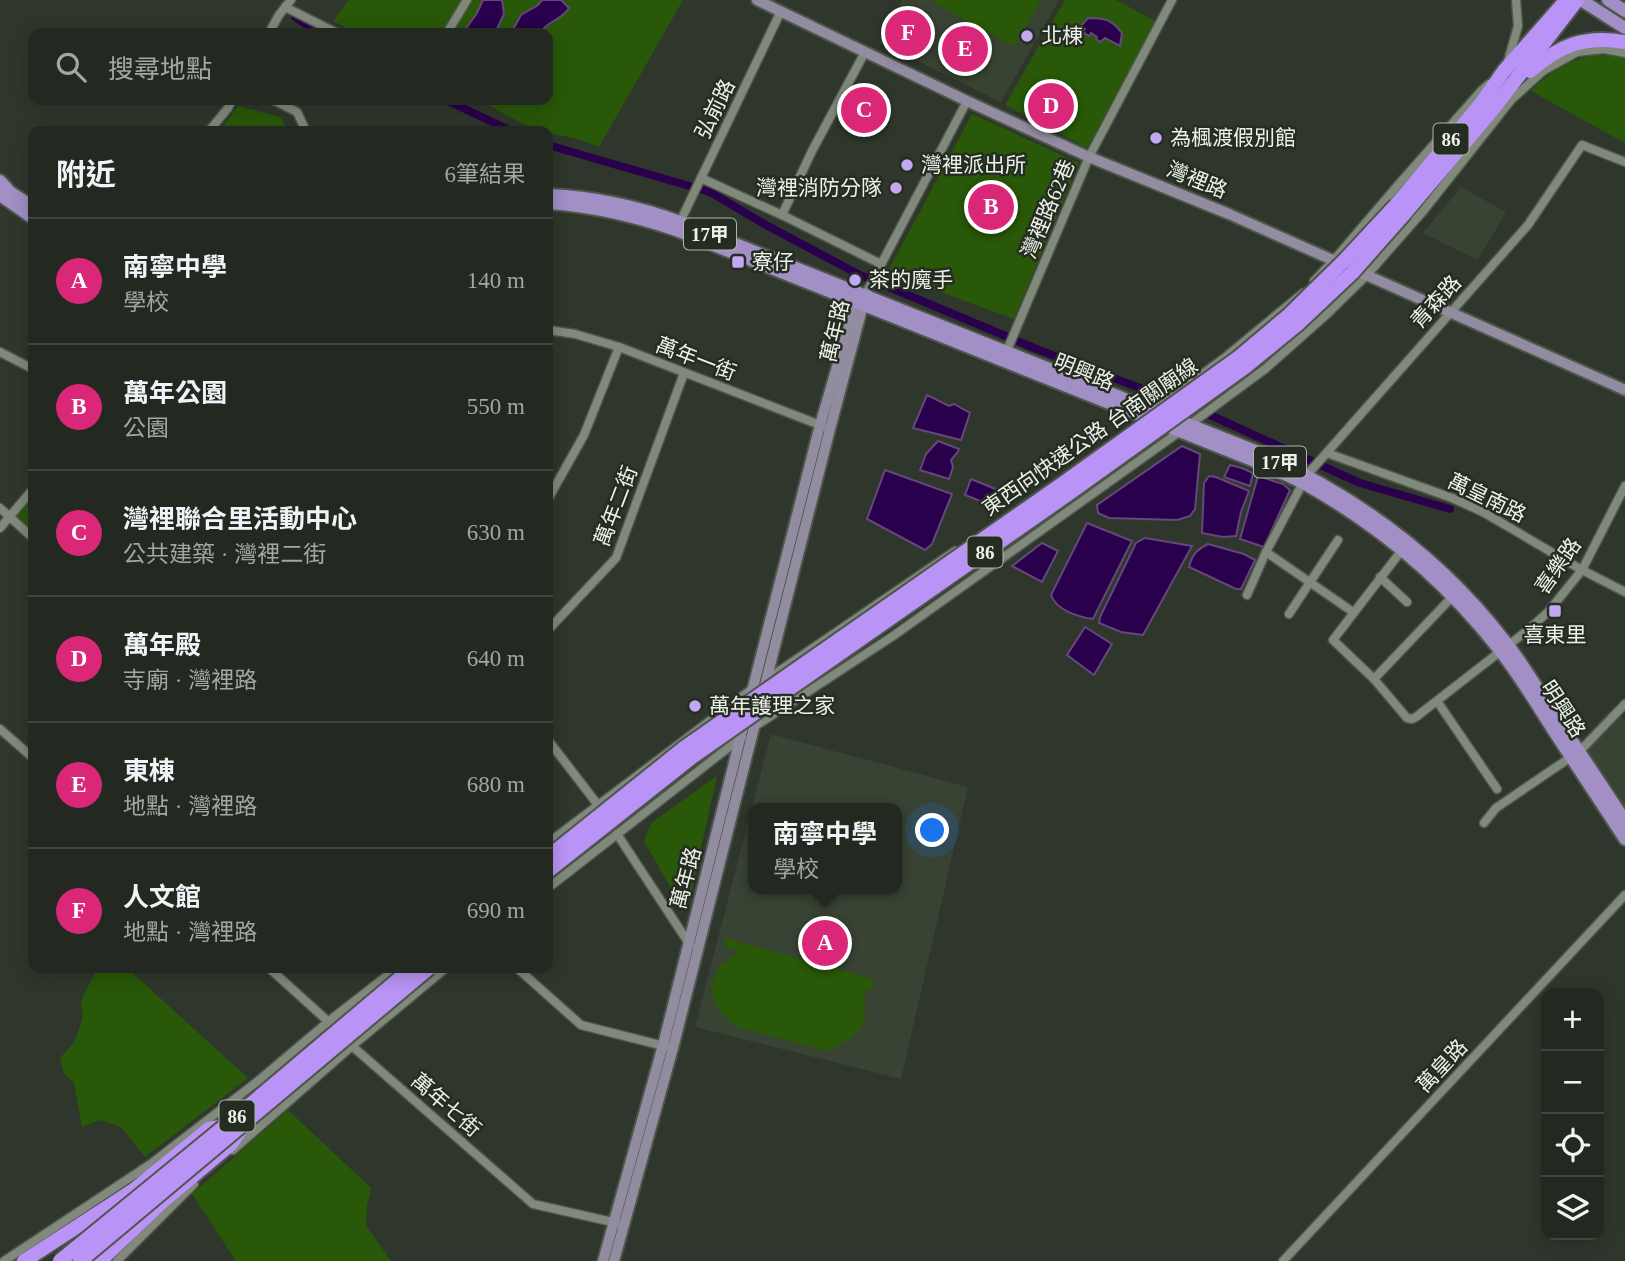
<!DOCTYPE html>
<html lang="zh-TW">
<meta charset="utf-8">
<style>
body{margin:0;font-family:"Times New Roman","Noto Sans TC",serif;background:#2b312a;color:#f1f3f6}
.controls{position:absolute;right:21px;bottom:21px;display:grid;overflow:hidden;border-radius:14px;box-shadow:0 4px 18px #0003}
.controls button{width:63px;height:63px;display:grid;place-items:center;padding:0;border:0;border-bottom:2px solid #40453f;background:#232921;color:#f1f3f6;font:35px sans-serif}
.you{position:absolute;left:933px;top:831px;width:24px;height:24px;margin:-18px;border:5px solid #fff;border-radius:50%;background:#1a73e8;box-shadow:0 0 0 10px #1a73e833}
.badge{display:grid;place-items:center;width:46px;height:46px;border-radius:50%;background:#db2777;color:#fff;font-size:23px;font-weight:700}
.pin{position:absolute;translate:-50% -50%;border:4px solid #fff;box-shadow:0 2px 7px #0006}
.popup{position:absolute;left:748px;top:803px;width:154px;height:91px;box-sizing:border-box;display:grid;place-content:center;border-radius:14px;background:#232921;filter:drop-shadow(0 2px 5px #0005);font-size:23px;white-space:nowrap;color:#a3a6a5}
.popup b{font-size:26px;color:#f1f3f6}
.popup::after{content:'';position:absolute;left:50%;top:100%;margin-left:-14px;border:14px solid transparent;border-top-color:#232921}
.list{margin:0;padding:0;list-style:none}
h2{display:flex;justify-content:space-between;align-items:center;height:91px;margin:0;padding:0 28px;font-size:30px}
h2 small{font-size:23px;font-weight:400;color:#a3a6a5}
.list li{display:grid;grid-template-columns:46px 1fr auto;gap:21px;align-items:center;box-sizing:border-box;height:126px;padding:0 28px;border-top:2px solid #40453f}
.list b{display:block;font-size:26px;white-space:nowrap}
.list p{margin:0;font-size:23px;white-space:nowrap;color:#a3a6a5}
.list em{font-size:23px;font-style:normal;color:#a3a6a5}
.icon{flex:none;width:38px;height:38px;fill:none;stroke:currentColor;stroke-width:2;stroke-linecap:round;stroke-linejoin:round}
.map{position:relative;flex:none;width:1625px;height:1261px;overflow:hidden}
.search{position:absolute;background:#232921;box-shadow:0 4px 18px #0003;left:28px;top:28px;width:525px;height:77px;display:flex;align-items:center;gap:18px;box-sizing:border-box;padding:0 24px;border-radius:14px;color:#a3a6a5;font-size:26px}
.panel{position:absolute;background:#232921;box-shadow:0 4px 18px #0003;left:28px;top:126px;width:525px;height:847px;border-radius:14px}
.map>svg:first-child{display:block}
.built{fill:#384333;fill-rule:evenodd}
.green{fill:#295808}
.water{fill:#29004c;stroke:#64487b;stroke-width:2}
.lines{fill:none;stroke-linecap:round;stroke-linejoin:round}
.canal{stroke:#29004c;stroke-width:8}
.street-casing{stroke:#4e554b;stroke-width:11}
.secondary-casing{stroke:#4e554b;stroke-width:14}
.primary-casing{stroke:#4e554b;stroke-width:16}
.highway-casing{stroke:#4e554b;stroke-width:18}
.street{stroke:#80897c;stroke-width:8}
.secondary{stroke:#918ca0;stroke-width:10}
.primary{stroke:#a28fc5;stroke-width:12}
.highway{stroke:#b993f5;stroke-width:14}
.highway-bridge-casing{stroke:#4e554b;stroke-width:18;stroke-linecap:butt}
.highway-bridge{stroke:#b993f5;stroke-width:14}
.poi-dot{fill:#c3a7f2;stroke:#252d22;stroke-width:2.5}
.labels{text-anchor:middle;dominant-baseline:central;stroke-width:5;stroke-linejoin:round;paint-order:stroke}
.shield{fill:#252d22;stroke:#b0b6ad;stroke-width:2}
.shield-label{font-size:19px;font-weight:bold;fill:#ecf1e9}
.poi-label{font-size:21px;fill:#ecf1e9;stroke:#252d22;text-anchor:start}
.street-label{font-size:21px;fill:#ecf1e9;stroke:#252d22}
</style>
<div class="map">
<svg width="1625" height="1261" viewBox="0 0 1625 1261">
<rect width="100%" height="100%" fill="#2f372c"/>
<g class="built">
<polygon points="902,0 1059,0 1001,102 878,42"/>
<polygon points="1461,187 1506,212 1478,260 1423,233"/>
<polygon points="1609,711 1620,715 1625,721 1625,807 1581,742"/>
<path d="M771 734 968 787 901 1079 695 1027ZM753 808H897V889H753Z"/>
</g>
<g class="green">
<polygon points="349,0 683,0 599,147 578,139 548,133 548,131 534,130 479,100 548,100 548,33 356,33 333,21"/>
<polygon points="934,0 1037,0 1040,2 1014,47 932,2"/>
<polygon points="1065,0 1116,0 1157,22 1087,148 1005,105"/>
<path d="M1592 54 1619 55 1625 57V143L1531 91C1551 70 1566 64 1592 54Z"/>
<polygon points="238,106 281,117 288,131 220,131"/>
<polygon points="972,114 1079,163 1014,319 905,279 888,271"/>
<polygon points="33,489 33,538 9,517"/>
<polygon points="717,776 689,902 681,906 644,841 651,823"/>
<path d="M725 938 874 979 871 991 863 990C872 1023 857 1039 827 1051L737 1027 724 1016 716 1005 712 993 713 980 720 967 739 951 724 947Z"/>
<polygon points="97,968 127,968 248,1078 145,1157 121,1127 100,1120 82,1127 74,1083 64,1074 60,1058 75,1041 83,1016 81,1001"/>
<polygon points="288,1110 371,1188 367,1206 366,1225 391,1261 236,1261 192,1194"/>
</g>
<g class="water">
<polygon points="483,0 502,0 504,14 495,33 465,33 465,30 477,13"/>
<path d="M542 0H561L569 8C562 20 547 21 540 33H511L521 15 538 5Z"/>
<path d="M1088 18C1105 18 1111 19 1122 33L1120 46 1105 38 1100 42 1096 39 1097 37 1091 33 1089 36 1083 32 1085 29 1080 27Z"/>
<polygon points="927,395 949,406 954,404 970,413 961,440 913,428"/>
<polygon points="938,441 959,449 957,453 951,460 953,467 949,479 920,470 926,454"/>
<polygon points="1182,446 1200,454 1195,509 1190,516 1177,520 1109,518 1098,513 1097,505"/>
<polygon points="1230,465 1242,468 1253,473 1250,486 1224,477"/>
<polygon points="885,470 952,494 932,544 925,550 867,519"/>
<polygon points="1209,476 1216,477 1249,491 1241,512 1236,536 1223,537 1202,533 1204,483"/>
<polygon points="1258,476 1283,484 1290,490 1264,547 1240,539"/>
<polygon points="971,479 1003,492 1003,497 1006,500 1000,509 965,495"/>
<path d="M1087 523 1132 541 1093 619C1078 617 1056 610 1051 595Z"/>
<polygon points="1145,538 1192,546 1143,635 1121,632 1099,623 1100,617 1136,543"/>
<polygon points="1042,543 1058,551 1042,582 1012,566"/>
<path d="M1208 544 1244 554 1255 560 1241 589H1236L1189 567C1192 555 1196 550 1208 544Z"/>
<polygon points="1085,627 1112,644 1094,675 1067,655"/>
</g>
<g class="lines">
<g class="canal">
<polyline points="295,17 319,33"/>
<polyline points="446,100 511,131"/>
<polyline points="548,145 710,192 766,225 860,275 1039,350 1164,397"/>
<polyline points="1210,415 1360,483 1450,509"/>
</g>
<g class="street-casing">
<g id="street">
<polyline points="285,7 337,33"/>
<polyline points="269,33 279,15 291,0"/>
<polyline points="447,33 467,0"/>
<polyline points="1508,61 1518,26 1516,0"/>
<polyline points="273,100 297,112 306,131"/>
<polyline points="209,131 228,108 232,100"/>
<polyline points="701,178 782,215 881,264"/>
<polyline points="782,215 812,151 865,52"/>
<polyline points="680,222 781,11"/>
<polyline points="1314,281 1334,260 1398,185 1482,90 1489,84"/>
<polyline points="865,295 967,101"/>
<polyline points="548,330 575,334 619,347 825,427"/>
<polyline points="0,352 33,369"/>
<polyline points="1005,355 1089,157 1172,0"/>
<polyline points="1151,412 1223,359 1303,293"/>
<polyline points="1327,453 1452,498 1483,512 1582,570 1625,592"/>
<polyline points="548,499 584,435 619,347"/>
<polyline points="0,508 33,538"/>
<polyline points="0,528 33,489"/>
<polyline points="1402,550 1333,640 1374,679 1407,718 1412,719 1416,717 1528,630 1548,612 1582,570 1625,486"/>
<polyline points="1266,552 1353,612"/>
<polyline points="1380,577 1407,602"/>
<polyline points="1247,595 1266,552 1307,475 1528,225 1582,145 1625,162"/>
<polyline points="1289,614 1338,540"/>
<polyline points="548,630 616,558 684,373"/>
<polyline points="1374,679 1454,595"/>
<polyline points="766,680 955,551"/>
<polyline points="1437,701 1497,789"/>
<polyline points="754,727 893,636 1196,420 1265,369 1325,316 1367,275 1424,210 1511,100 1543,71 1577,52 1604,49 1625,53"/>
<polyline points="0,729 33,758"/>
<polyline points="548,740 598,805"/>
<polyline points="1579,752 1625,704"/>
<polyline points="1484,823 1496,808 1571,757"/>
<polyline points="617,834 690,945"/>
<polyline points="548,843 752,689"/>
<polyline points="548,888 742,737"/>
<polyline points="269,968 331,1024"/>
<polyline points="517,968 581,1025 668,1047"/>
<polyline points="342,1036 352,1046 533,1204 617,1223"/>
<polyline points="233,1150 352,1046 446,968"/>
<polyline points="4,1261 152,1163 258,1081 329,1021 397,968"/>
<polyline points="117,1261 194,1184"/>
<polyline points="1283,1261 1625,895"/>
</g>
</g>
<g class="secondary-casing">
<g id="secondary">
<polyline points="757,0 967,101 1089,157 1229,214 1625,390"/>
<polyline points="763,693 830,429 865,298"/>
<polyline points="749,703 820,425 856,302 861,298"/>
<polyline points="603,1261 663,1045 745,719"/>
<polyline points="614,1261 673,1048 759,708"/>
</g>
</g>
<g class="primary-casing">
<g id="primary">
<polyline points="1581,0 1625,28"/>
<polyline points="1608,0 1625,11"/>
<polyline points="0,181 10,192 33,207"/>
<polyline points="0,195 33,218"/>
<path d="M548 195C593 197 637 206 680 222L1253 450C1354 494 1440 556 1507 644 1524 666 1537 688 1552 711 1576 747 1601 784 1625 821"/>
<path d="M548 203C592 206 635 216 676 230L1252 460C1270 468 1288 475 1305 484 1380 526 1445 581 1498 648 1518 673 1535 701 1552 728 1576 765 1601 802 1625 839"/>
</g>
</g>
<g class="highway-casing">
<g id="highway">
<path d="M1530 71C1560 45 1585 35 1625 42"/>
<polyline points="1396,205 1480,105 1504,71 1563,4"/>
<polyline points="1405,213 1493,109 1577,0"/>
<polyline points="24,1261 135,1189 209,1129 225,1126"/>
<polyline points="100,1261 161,1203 231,1144 242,1128"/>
</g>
</g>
<use href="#street" class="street"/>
<use href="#secondary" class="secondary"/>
<use href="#primary" class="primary"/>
<use href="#highway" class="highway"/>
<g class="highway-bridge-casing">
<g id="highway-bridge">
<polyline points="548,857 684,748 1065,482 1238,358 1289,315 1344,261 1396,205"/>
<polyline points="548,871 692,757 1071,492 1245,367 1299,323 1352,273 1405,213"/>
<polyline points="60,1261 225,1126 412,968"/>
<polyline points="80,1261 429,968"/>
</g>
</g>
<use href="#highway-bridge" class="highway-bridge"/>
</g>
<g class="poi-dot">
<circle cx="1027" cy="36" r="7"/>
<circle cx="1156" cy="138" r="7"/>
<circle cx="907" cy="165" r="7"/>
<circle cx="896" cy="188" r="7"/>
<rect x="731" y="255" width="14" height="14" rx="3.5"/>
<circle cx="855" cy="280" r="7"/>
<rect x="1548" y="604" width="14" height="14" rx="3.5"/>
<circle cx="695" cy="706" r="7"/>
</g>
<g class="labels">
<g class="shield">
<rect x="1433.5" y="123.5" width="35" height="31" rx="5"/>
<rect x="684" y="218.5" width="52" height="31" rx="5"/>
<rect x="1254" y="446.5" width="52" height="31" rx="5"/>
<rect x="967.5" y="536.5" width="35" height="31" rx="5"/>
<rect x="219.5" y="1100.5" width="35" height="31" rx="5"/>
</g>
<g class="shield-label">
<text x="1451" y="139">86</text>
<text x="710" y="234">17甲</text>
<text x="1280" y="462">17甲</text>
<text x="985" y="552">86</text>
<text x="237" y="1116">86</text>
</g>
<g class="poi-label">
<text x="1041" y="36">北棟</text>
<text x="1170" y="138">為楓渡假別館</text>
<text x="921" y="165">灣裡派出所</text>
<text x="882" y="188" text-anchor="end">灣裡消防分隊</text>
<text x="752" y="262">寮仔</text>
<text x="869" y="280">茶的魔手</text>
<text x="1555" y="635" text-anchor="middle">喜東里</text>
<text x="709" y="706">萬年護理之家</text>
</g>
<g class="street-label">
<text transform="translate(715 109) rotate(-64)">弘前路</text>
<text transform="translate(1197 180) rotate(22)">灣裡路</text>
<text transform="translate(1048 209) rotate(-67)">灣裡路62巷</text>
<text transform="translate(1436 302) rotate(-48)">青森路</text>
<text transform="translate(835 331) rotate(-77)">萬年路</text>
<text transform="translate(696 359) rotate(21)">萬年一街</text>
<text transform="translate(1084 372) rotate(22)">明興路</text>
<text transform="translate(1090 437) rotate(-35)">東西向快速公路 台南關廟線</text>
<text transform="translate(1487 498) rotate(26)">萬皇南路</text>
<text transform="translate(616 506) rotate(-69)">萬年二街</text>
<text transform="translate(1558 566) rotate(-55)">喜樂路</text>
<text transform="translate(1563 709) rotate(57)">明興路</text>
<text transform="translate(686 878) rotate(-75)">萬年路</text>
<text transform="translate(1442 1066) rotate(-47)">萬皇路</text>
<text transform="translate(446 1105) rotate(41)">萬年七街</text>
</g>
</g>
</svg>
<div class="controls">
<button>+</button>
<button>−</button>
<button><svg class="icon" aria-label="locate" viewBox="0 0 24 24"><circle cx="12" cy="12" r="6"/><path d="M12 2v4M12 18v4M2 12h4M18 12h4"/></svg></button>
<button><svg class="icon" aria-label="layers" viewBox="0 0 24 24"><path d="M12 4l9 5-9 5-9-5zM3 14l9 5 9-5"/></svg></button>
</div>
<div class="you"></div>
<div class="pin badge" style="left:825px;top:943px">A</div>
<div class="popup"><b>南寧中學</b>學校</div>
<div class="pin badge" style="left:991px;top:207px">B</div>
<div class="pin badge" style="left:864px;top:110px">C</div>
<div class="pin badge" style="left:1051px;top:106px">D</div>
<div class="pin badge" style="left:965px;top:49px">E</div>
<div class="pin badge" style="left:908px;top:33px">F</div>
<div class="search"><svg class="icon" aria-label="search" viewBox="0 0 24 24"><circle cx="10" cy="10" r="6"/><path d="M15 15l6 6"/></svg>搜尋地點</div>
<section class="panel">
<h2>附近<small>6筆結果</small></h2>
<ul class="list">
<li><span class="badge">A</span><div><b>南寧中學</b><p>學校</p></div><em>140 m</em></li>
<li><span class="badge">B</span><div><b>萬年公園</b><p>公園</p></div><em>550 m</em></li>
<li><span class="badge">C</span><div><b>灣裡聯合里活動中心</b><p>公共建築 · 灣裡二街</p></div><em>630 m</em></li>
<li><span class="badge">D</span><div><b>萬年殿</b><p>寺廟 · 灣裡路</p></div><em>640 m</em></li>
<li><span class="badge">E</span><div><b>東棟</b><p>地點 · 灣裡路</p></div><em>680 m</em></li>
<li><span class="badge">F</span><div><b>人文館</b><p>地點 · 灣裡路</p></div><em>690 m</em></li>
</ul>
</section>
</div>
